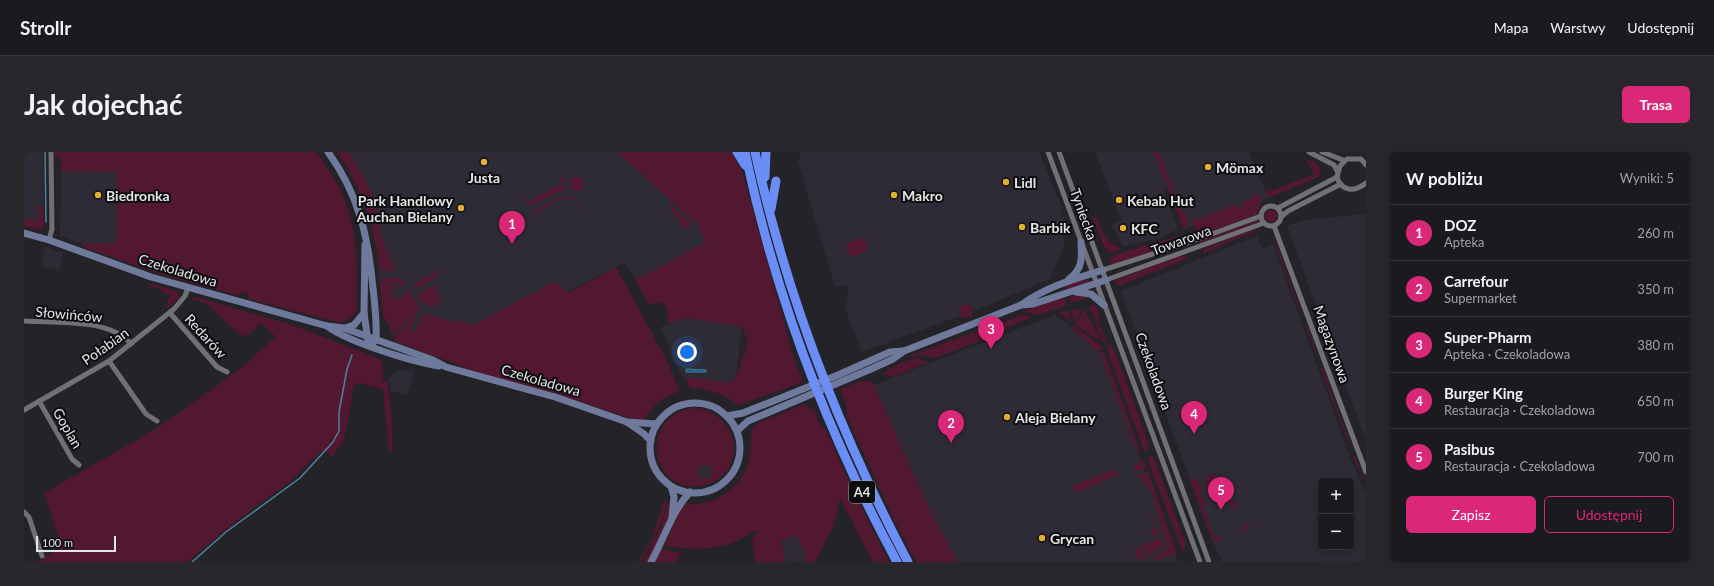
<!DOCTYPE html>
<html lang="pl">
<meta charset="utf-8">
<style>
body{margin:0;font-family:Lato,sans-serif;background:#28272b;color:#f1f3f6}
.controls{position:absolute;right:12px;bottom:12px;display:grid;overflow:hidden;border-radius:6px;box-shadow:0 2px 10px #0003}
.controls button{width:36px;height:36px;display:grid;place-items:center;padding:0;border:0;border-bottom:1px solid #39383c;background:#1b1a1e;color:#f1f3f6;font:20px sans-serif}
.scale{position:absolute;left:12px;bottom:10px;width:80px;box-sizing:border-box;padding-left:4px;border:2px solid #e5e4e7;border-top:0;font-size:11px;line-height:14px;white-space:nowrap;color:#e5e4e7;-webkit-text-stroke:3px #0d0d0f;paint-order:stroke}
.you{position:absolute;left:663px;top:200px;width:14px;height:14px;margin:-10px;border:3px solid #fff;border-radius:50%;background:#1a73e8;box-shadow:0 0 0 6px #1a73e833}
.badge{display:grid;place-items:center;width:26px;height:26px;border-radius:50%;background:#db2777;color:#fff;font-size:13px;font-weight:700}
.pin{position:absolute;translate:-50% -33px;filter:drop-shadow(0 1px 2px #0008)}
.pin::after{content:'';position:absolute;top:21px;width:14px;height:12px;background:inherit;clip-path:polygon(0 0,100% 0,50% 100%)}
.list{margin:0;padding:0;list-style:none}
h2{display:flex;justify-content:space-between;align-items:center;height:52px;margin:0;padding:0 16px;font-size:17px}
h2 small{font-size:13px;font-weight:400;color:#a0a1a4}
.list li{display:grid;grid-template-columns:26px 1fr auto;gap:12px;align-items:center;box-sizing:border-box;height:56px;padding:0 16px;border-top:1px solid #39383c}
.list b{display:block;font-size:15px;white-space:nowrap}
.list p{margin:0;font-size:13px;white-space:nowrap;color:#a0a1a4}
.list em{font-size:13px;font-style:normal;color:#a0a1a4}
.actions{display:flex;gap:8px;padding:12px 16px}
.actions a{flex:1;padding:9px 0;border:1px solid #db2777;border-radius:6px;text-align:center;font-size:14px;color:#db2777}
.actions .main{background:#db2777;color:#fff}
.map{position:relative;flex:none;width:1342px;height:410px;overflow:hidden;border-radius:6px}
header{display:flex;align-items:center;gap:24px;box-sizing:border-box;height:56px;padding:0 20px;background:#1b1a1e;border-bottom:1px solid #39383c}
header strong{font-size:19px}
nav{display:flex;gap:22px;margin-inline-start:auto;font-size:14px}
.intro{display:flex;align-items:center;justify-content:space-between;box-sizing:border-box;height:96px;padding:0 24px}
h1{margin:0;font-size:28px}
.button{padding:10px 18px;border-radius:6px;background:#db2777;color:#fff;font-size:14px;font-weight:700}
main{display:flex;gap:24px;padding:0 24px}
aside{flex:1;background:#1b1a1e;border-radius:6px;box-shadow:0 2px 10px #0003}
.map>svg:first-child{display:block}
.built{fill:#2e2b36;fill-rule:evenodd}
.green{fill:#511830;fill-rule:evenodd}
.water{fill:#0a5980;stroke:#4c839f}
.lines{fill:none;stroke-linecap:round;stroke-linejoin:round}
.stream{stroke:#4c839f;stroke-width:1.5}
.street{stroke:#717075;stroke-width:5}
.secondary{stroke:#6f799c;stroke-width:7}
.highway{stroke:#6a8ef6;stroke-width:9}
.poi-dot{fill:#dfb034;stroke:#0d0d0f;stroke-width:1.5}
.labels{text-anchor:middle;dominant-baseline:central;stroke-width:4;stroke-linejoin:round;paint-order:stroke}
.shield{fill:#0d0d0f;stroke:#a4a4a6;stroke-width:1}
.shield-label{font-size:13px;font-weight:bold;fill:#e5e4e7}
.poi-label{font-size:14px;font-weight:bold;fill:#e5e4e7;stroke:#0d0d0f;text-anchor:start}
.street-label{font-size:14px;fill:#e5e4e7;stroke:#0d0d0f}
</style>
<header>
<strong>Strollr</strong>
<nav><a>Mapa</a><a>Warstwy</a><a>Udostępnij</a></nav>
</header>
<div class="intro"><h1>Jak dojechać</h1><a class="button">Trasa</a></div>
<main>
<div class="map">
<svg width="1342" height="410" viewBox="0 0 1342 410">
<rect width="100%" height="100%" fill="#242328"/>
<g class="built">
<polygon points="0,0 19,0 20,54 14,54 14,69 0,67"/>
<polygon points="314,0 593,0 672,71 682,90 611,128 601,110 417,206 370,190 371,186 359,163 352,95 349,75 337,42"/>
<polygon points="777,0 1015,0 1037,53 1040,68 1041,91 1026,127 960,155 838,200 821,157 825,134 811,134 790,64 774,9"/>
<polygon points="1071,0 1225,0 1244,46 1160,78 1144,36 1139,38 1154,77 1135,86 1099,95 1087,72 1097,68"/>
<polygon points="37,19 93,20 93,91 58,92 36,84"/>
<polygon points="1342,62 1342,288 1263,74 1280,68"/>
<path d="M1233 84 1238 97 1249 92 1328 311 1342 342V410H1198L1188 388 1097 139ZM1297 329H1327V395H1297Z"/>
<polygon points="21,95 39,101 36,118 18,115"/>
<polygon points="1031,163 1076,198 1154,410 934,410 905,357 850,233"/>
<polygon points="660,166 718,174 713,217 708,231 658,225 637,175"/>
<polygon points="376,217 390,220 383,243 367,239 365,226"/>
<polygon points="676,313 688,314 687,327 675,326"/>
<polygon points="773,382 782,406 780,410 762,410 757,389"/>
</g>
<g class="green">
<path d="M31 0H292C335 55 333 91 333 158L328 165 316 171 224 147V142L217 140 216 144 143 124 59 95 58 92 93 91V20L37 19V6L31 5Z"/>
<polygon points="313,0 325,0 349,42 352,52 356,81 371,118 374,119 357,119 345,63 327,22"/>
<path d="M593 0H708L718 19 770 206 779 230 715 253 696 242 679 237 666 236 661 225 708 231 715 217 724 191 718 174 660 166 645 172C641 166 646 159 641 153L634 150 627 153 624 151 611 128 682 90 672 71Z"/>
<polygon points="1130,0 1135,0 1158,59 1160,59 1165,70 1160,78"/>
<polygon points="1264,0 1295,12 1297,24 1244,46 1241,40 1244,36 1245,40 1290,22 1283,8"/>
<polygon points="541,21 539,31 540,38 507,53 502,52 500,48 502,47 504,50 537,32 536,28"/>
<circle cx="553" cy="32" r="7"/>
<polygon points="1231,41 1236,42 1238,50 1232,63 1174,84 1168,69 1213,52 1215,56 1220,55 1218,50 1232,44"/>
<polygon points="540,44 554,48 563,60 562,61 553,48 544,48 542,45 511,61 512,65 510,66 508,63 511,58"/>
<polygon points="643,49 667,71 667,73 659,77 653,64 651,64"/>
<polygon points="14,54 20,54 19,78 0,74 0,67 14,69"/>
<circle cx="1247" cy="64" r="6"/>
<path d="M1072 64C1079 80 1079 88 1097 96L1095 98 1088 101 1081 97 1068 65Z"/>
<polygon points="1234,68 1234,70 1176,91 1176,89"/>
<polygon points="1231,77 1232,79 1180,101 1179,97"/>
<polygon points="1153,84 1155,90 1152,93 1086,113 1086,106 1091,103"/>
<polygon points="840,85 843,91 843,99 830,104 826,103 822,95 823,92"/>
<polygon points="1250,86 1276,156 1276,160 1249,88"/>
<polygon points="1158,103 1165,106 1094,134 1091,128"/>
<polygon points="592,115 641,205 654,234 655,239 634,250 618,270 532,242 453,220 371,189 371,184 394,161 385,180 391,180 400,161 428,170 429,168 450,173 531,129 544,141"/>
<polygon points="417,117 412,126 397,135 392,135 389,132"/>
<polygon points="373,125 379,128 380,133 378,135 376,134 373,129 366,133 368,136 373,133 374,134 368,138 367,141 370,148 382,142 380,138 384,138 396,157 369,183 359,163 356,136 358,127"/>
<polygon points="1059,127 1063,128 1064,130 1043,138 1042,133"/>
<polygon points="127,131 154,140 155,145 143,157 144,146 147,145 146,142 143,143 137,138 126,134"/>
<polygon points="410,133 417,148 414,152 407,155 398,151 394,142"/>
<polygon points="1053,143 1066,145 1047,151 1046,144"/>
<polygon points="172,145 266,172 358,208 359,229 364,229 368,271 368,300 365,300 359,237 335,231 330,233 320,288 309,304 298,298 266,330 228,357 163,410 13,410 38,395 20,341 130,278 212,220 252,185 237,171 222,185 219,182 217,184 182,151 167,146"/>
<polygon points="1040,145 1043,153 1014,163 1000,159"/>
<polygon points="1070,152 1074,158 1077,173 1066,158 1066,154"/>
<circle cx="942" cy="159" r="7"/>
<polygon points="1059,157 1051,169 1050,169 1047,158"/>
<polygon points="1061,158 1075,185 1074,188 1051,172"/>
<polygon points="1045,159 1048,170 1034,160"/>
<polygon points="1067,162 1078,178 1083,190 1081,194"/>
<polygon points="998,163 1009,165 968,182 961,187 911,206 895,203 879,206"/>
<polygon points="1280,170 1283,173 1293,201 1293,205"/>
<polygon points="1050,174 1076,193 1080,197 1079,198 1074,199 1048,177"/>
<polygon points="1086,191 1092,202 1124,290 1125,296 1121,301 1083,198"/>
<polygon points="1080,200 1117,302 1112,298 1076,202"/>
<polygon points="892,206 905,210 869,225 862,223 861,220 872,213"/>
<polygon points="1296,215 1299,217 1326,291 1325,293"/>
<polygon points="838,229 846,229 850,233 905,357 934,410 892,410 870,368 823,265 822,252 816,237"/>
<path d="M780 252 782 254 785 253 786 259 790 257 794 268 803 280 829 339 865 410H849L816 347 809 375 791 410H780L782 406 773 383 757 389 762 410H731L728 385 735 379C726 379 721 385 713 389 690 399 667 398 642 394L641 392 657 356 661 352C690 356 718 335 725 308 728 298 726 287 728 277L735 271Z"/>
<path d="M674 256C701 261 720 289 705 315 699 326 688 333 676 334 622 340 616 257 674 256ZM676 313 688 314 687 327 675 326Z"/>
<polygon points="1166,259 1168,262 1166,263 1165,260 1161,261 1166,269 1160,272 1157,263"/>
<polygon points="1129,303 1162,392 1159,401 1123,306"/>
<polygon points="1328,303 1332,305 1342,334"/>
<polygon points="1120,308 1122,316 1111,320 1110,314"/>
<polygon points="1089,318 1096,322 1051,341 1049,334 1052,332"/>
<polygon points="1124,319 1153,401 1136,407 1124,408 1143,398 1143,393 1128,341 1114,323"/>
<polygon points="1191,322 1197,339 1194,337 1185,339 1181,335 1182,325"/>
<polygon points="1170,326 1177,331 1177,341 1182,352 1180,357 1188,380 1185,381 1166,328"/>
<polygon points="1202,344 1212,352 1212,356 1207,356"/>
<path d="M643 348C640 370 627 391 617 410H614L628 386 640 349Z"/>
<polygon points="645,349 648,350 641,375 623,410 619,410 636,377"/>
<polygon points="1128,361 1135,381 1127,385 1128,377 1132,375 1127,364 1123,365"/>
<polygon points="1224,371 1225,375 1222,379 1191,390 1190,388 1188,388 1186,382 1189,381 1191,386 1195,384 1199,387 1218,380 1220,372"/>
<polygon points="1135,386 1139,391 1138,396 1122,403 1118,393"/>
<path d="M1115 394 1122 409C1116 408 1112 406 1110 400Z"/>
<polygon points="638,397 658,401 652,410 631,410"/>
</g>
<polygon class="water" points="662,217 682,218 682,220 662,220"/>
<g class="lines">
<g class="stream">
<polyline points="21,0 22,70"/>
<polyline points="168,410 202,380 276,326 309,290 315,279 315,260 323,217 328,203"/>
</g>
<g class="street">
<polyline points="1024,0 1176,410"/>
<polyline points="1035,0 1185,410"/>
<polyline points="1285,0 1310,13 1313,19"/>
<polyline points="1298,0 1319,8"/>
<path d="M1342 13 1337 7H1323L1316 14 1313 25C1317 40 1331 40 1342 31"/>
<circle cx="1247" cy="64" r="10"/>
<polyline points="1254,56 1313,25"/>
<polyline points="1257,65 1264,59 1317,32"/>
<polyline points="1250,74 1342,320"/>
<polyline points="25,88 28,77 27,0"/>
<polyline points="1079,118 1163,91 1237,64"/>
<polyline points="1082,128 1240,71"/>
<polyline points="146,161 193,215 203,220"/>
<path d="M0 169C31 171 86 166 107 192"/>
<polyline points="85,209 122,262 133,269"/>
<polyline points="15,249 48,307 55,313"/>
<polyline points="0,258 85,209 150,157 161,144 164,136"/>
<polyline points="0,360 5,365 18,404"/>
</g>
<g class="secondary">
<path d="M304 0C335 43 344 84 349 136 351 153 353 170 352 188L346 193"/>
<polyline points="0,81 25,88 127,125 303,174 320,176 409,208 422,215 531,245 603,270 633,272"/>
<polyline points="341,93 340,161 344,189"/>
<path d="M1045 127C1059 117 1058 105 1057 90"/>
<polyline points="1052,140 1067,142 1080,153"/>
<polyline points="997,153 1009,152 1082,128"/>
<path d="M303 174C324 190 389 210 415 214"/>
<polyline points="321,176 330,173 340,161"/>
<circle cx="671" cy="296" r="45"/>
<polyline points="703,264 719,261 814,223 866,200 880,199"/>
<polyline points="603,270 620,282 627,289"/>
<path d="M713 279 724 269 847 217 869 207 880 199 997 153C1022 135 1050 127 1079 118"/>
<polyline points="647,334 650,345 648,365"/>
<path d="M627 410C640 387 648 359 666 340"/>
</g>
<g class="highway">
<polyline points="713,0 721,13"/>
<path d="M721 0C751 143 804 282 873 410"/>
<path d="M731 0C762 143 816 281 884 410"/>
<polyline points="741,25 742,0"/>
<polyline points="747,57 752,29"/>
</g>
</g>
<g class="poi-dot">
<circle cx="460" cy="10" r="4"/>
<circle cx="1184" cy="15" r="4"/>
<circle cx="982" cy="30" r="4"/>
<circle cx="74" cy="43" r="4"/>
<circle cx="870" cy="43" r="4"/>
<circle cx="1095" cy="48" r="4"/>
<circle cx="437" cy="56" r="4"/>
<circle cx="998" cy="75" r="4"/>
<circle cx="1099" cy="76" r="4"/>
<circle cx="983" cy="265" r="4"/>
<circle cx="1018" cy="386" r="4"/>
</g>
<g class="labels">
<rect class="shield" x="825" y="329" width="26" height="22" rx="3"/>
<g class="shield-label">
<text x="838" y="340">A4</text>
</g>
<g class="poi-label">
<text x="1192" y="15">Mömax</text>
<text x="460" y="25" text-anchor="middle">Justa</text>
<text x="990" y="30">Lidl</text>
<text x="82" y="43">Biedronka</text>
<text x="878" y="43">Makro</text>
<text x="429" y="48" text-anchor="end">Park Handlowy<tspan x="429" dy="16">Auchan Bielany</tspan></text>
<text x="1103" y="48">Kebab Hut</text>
<text x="1006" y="75">Barbik</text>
<text x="1107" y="76">KFC</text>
<text x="991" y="265">Aleja Bielany</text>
<text x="1026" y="386">Grycan</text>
</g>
<g class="street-label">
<text transform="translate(1060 62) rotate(70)">Tyniecka</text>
<text transform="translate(1157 88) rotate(-20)">Towarowa</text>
<text transform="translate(154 118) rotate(17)">Czekoladowa</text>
<text transform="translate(45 162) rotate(5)">Słowińców</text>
<text transform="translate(182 184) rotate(48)">Redarów</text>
<text transform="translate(1308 192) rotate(70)">Magazynowa</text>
<text transform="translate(81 194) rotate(-35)">Połabian</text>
<text transform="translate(1130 219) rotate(70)">Czekoladowa</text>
<text transform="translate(517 228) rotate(16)">Czekoladowa</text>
<text transform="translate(44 276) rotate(60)">Goplan</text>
</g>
</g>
</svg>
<div class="controls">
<button>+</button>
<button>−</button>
</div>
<div class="scale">100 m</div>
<div class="you"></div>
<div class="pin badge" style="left:488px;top:92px">1</div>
<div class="pin badge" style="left:927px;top:291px">2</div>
<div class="pin badge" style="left:967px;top:197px">3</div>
<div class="pin badge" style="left:1170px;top:282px">4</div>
<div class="pin badge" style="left:1197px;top:358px">5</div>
</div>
<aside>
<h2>W pobliżu<small>Wyniki: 5</small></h2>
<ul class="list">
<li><span class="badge">1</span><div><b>DOZ</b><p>Apteka</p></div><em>260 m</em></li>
<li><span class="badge">2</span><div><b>Carrefour</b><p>Supermarket</p></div><em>350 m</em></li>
<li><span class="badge">3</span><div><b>Super-Pharm</b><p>Apteka · Czekoladowa</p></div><em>380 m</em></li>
<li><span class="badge">4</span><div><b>Burger King</b><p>Restauracja · Czekoladowa</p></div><em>650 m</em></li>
<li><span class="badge">5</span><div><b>Pasibus</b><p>Restauracja · Czekoladowa</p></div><em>700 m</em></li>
</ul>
<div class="actions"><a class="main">Zapisz</a><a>Udostępnij</a></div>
</aside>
</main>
